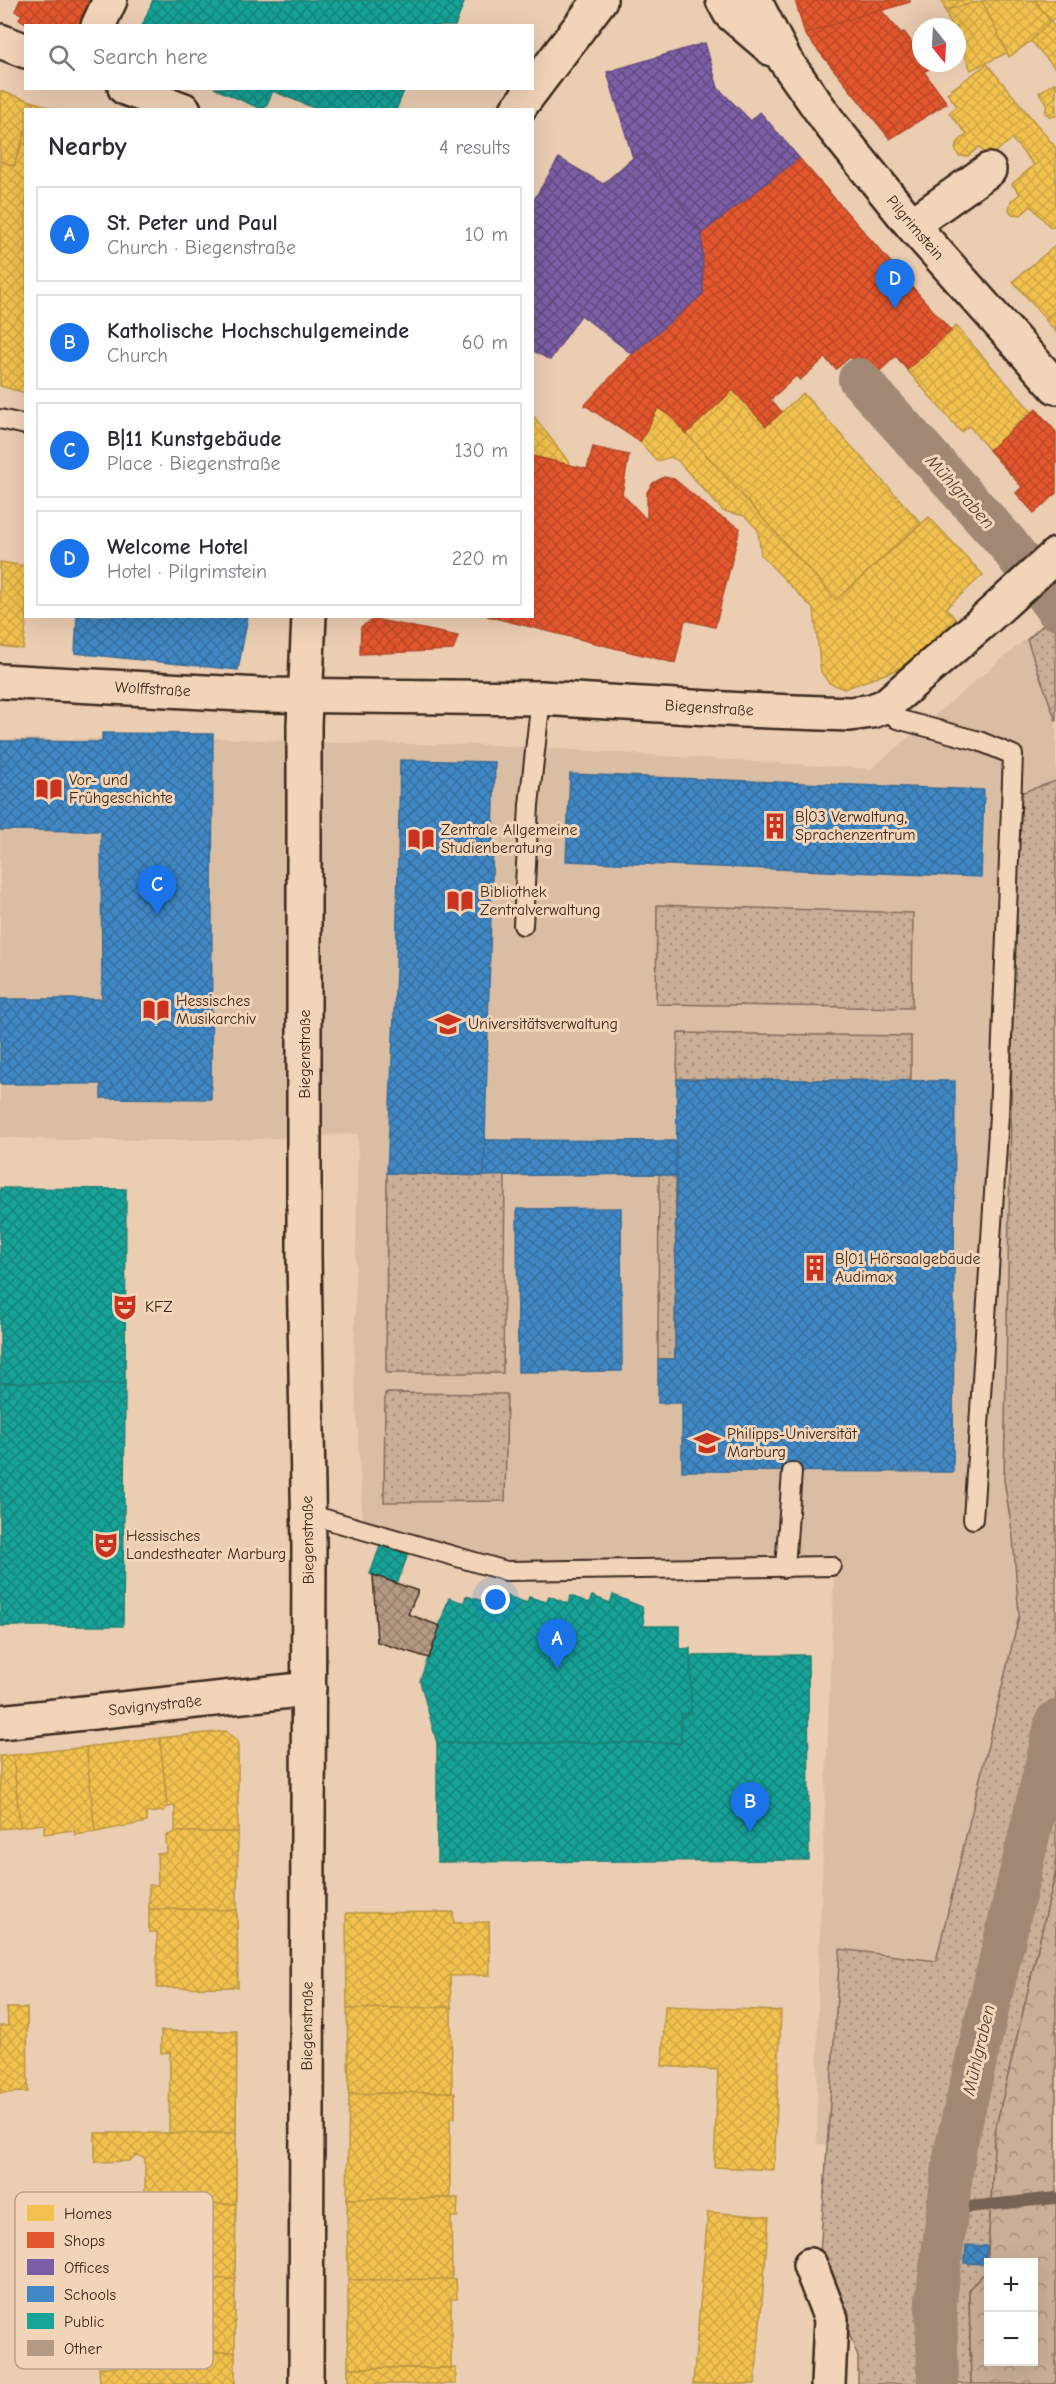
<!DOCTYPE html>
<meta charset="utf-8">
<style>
body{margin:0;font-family:"Comic Neue",sans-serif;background:#f2f2f3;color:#2b2b33}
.controls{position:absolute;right:18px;bottom:18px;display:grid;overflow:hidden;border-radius:0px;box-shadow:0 6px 24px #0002}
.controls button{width:54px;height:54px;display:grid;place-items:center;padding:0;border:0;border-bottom:2px solid #e1e1e2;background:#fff;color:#2b2b33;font:30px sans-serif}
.compass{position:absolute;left:912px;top:18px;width:54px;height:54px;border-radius:50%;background:#fff;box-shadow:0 6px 24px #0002;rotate:162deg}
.you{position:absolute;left:496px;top:1600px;width:21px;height:21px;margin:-15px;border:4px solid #fff;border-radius:50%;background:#1a73e8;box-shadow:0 0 0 9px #1a73e833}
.badge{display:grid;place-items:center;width:39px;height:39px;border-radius:50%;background:#1a73e8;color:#fff;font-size:20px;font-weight:700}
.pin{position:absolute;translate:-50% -50px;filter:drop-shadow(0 2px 3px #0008)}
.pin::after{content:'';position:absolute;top:32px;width:21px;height:18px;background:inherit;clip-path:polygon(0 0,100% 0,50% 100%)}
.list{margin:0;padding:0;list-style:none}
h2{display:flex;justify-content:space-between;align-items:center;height:78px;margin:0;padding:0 24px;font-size:26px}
h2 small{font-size:20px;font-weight:400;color:#7c7c81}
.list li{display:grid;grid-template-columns:39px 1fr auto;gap:18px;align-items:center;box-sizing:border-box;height:96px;margin:0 12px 12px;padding:0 12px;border:2px solid #e1e1e2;border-radius:0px}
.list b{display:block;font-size:22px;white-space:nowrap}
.list p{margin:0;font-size:20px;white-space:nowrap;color:#7c7c81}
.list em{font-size:20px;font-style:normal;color:#7c7c81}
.icon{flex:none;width:33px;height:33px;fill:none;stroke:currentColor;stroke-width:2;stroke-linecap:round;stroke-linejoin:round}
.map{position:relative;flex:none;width:1056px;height:2384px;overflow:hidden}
.search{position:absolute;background:#fff;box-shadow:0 6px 24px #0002;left:24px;top:24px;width:510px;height:66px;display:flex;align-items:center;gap:15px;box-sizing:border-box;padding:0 21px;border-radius:0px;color:#7c7c81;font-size:22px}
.panel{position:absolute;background:#fff;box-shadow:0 6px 24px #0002;left:24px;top:108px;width:510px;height:510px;border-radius:0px}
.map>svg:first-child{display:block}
.built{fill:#dabea4;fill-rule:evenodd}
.grass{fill:url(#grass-dots);stroke:#826c5a;stroke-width:1.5}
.forest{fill:url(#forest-crowns);stroke:#826c5a;stroke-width:1.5;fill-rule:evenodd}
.homes{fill:url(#homes-cross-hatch);stroke:#bb9440;stroke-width:1.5}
.shops{fill:url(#shops-cross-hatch);stroke:#b14a29;stroke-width:1.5}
.offices{fill:url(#offices-cross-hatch);stroke:#684e7e;stroke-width:1.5}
.schools{fill:url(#schools-cross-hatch);stroke:#3e6c93;stroke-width:1.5}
.public{fill:url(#public-cross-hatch);stroke:#227f73;stroke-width:1.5}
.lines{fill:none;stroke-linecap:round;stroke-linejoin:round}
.stream{stroke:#786252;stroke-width:12}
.canal{stroke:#a08874;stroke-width:42}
.building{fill:url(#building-cross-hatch);stroke:#3b2a1e;stroke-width:1.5}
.lane-casing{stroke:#3b2a1e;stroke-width:22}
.street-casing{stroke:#3b2a1e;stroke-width:38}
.secondary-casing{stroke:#3b2a1e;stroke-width:38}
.lane{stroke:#f2d4b8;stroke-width:18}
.street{stroke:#f2d4b8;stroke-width:33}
.secondary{stroke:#f2d4b8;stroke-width:33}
.labels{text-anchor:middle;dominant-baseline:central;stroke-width:6;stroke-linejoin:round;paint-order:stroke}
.street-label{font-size:16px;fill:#3b2a1e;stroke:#f2d4b8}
.poi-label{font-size:16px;fill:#3b2a1e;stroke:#f2d4b8;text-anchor:start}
.water-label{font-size:18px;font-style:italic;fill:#544234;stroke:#f2d4b8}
.key{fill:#f2d4b8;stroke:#bba18a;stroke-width:1.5}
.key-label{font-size:16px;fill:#3b2a1e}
</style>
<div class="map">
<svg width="1056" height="2384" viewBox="0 0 1056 2384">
<defs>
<pattern id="grass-dots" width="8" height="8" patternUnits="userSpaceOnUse" patternTransform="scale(1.5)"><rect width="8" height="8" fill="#caaf97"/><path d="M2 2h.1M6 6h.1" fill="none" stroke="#a58f7b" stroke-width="1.8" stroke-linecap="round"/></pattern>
<pattern id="forest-crowns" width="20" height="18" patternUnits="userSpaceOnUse" patternTransform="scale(1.5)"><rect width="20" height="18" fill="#caaf97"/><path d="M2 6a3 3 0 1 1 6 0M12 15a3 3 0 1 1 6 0" fill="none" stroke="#a58f7b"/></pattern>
<pattern id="homes-cross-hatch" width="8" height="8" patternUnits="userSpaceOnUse" patternTransform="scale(1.5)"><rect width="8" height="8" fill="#f2c14e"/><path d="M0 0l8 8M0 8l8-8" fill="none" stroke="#d0a644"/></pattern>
<pattern id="shops-cross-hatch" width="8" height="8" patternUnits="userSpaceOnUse" patternTransform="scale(1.5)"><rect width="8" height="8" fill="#e4572e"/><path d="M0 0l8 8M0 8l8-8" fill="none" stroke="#ba4827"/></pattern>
<pattern id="offices-cross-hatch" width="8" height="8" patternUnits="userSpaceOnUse" patternTransform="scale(1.5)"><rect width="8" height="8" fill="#7b5ea7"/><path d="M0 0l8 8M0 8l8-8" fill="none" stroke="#614a80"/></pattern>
<pattern id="schools-cross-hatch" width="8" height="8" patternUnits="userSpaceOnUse" patternTransform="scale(1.5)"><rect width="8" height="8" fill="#3f88c5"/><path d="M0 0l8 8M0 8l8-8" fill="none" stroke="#366f9f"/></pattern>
<pattern id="public-cross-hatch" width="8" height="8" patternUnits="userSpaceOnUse" patternTransform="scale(1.5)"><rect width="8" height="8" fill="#17a398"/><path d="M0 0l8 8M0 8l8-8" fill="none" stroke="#16857b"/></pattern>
<pattern id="building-cross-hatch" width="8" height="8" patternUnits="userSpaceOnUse" patternTransform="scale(1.5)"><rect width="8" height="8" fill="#b49a84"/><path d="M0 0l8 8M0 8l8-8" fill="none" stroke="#947e6b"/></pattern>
</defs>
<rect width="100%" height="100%" fill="#ebcdb2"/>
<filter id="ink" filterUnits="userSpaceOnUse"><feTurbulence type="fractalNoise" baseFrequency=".0167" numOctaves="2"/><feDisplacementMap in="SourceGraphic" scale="12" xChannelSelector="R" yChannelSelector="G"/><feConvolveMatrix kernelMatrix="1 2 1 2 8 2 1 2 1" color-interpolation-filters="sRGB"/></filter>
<g filter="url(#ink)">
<path class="built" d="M1056 613V2384H971L969 2289 977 2148 817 2144 818 1978 834 1578 504 1582 363 1523 354 1363 358 1134 239 1140H55L0 1137V739L220 738 334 743 492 745 871 769ZM988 2262H1034V2362H988Z"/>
<g class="grass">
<polygon points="1056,613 1056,721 1027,640"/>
<polygon points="1056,781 1056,1871 995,2131 987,2271 969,2289 971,2384 858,2384 858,2357 820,2255 840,1949 936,1961 1019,1616 1013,1537 1004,1480 1017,794"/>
<polygon points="657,905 913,913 912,1008 656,1004"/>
<polygon points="678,1033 911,1036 911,1081 677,1079"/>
<polygon points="387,1173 484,1176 505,1174 503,1373 386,1373"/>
<polygon points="659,1174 676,1177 675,1359 658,1359"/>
<polygon points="385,1393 507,1394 505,1501 384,1502"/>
</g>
<path class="forest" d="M1056 1871V2384H971L969 2289 987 2271 995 2131ZM988 2262H1034V2362H988Z"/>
<g class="homes">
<polygon points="942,0 972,0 974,5 945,10"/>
<polygon points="985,0 1035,0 1050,21 1031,41 1009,57 982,1"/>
<polygon points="1035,0 1056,0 1056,17 1050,21"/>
<polygon points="982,1 1007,53 971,70 957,37 957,27 952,27 945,10"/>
<polygon points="1050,21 1056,28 1056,69 1031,41"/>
<polygon points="987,64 1056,148 1056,224 1051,228 1031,206 1021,215 1012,214 1009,210 1011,201 1020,194 1012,184 1034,165 1012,139 989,157 979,147 968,156 959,156 957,153 955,148 958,142 967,134 949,113 957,106 947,93"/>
<polygon points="1054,83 1056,83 1056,116 1051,117 1045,113 1047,103 1039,93"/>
<polygon points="0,91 34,102 32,110 26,110 26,130 14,166 0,161"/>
<polygon points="34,102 57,110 32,110"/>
<polygon points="26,130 26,393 0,386 0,161 14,166"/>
<polygon points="1056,245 1056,310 1045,319 1013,281"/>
<polygon points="1056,310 1056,332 1045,319"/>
<polygon points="956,326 1032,412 989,450 969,426 961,432 907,370"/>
<polygon points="733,390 766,426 803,393 921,523 836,600 686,434"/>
<polygon points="658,408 672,417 836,600 929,517 983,575 946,608 957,621 915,658 896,670 844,689 829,683 821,672 814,610 761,555 758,530 745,516 723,511 677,460 670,457 657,461 640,442"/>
<polygon points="532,414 571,465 532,456"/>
<polygon points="0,562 26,566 26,616 27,616 23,649 0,646"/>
<polygon points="226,1731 238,1742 238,1832 175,1832 175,1806 167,1807 160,1738"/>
<polygon points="160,1738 167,1807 164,1811 146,1813 147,1822 95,1832 86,1747"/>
<polygon points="86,1747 95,1832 75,1835 74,1830 44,1834 44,1824 20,1827 13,1755"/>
<polygon points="13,1755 20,1827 0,1829 0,1756"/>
<polygon points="175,1832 238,1832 237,1910 149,1909 149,1885 158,1885 157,1854 167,1853 166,1836"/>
<polygon points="149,1909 237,1910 238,1987 157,1988 157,1932 149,1932"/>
<polygon points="453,1912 454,1923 489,1922 490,1975 450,1976 451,2007 347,2009 346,1913"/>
<polygon points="665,2006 781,2011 774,2170 714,2167 718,2070 662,2066"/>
<polygon points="451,2007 452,2092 349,2094 347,2009"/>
<polygon points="7,2008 27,2008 28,2092 0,2093 0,2026 8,2026"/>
<polygon points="161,2031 237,2031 236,2133 169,2134 170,2052 161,2053"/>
<polygon points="452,2092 455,2093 455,2118 450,2118 450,2198 347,2199 349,2094"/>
<polygon points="95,2133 236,2133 236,2204 145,2203 145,2158 136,2155 129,2161 95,2162"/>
<polygon points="458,2198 457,2217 451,2217 452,2280 348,2280 347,2199"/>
<polygon points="145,2203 236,2204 235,2279 142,2278 142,2258 145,2258"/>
<polygon points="708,2212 769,2217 755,2384 693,2384"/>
<polygon points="144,2278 235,2279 235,2352 140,2352 140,2334 143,2333"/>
<polygon points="456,2279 457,2299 451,2299 451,2368 348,2368 348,2280"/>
<polygon points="142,2352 235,2352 235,2384 100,2384 99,2367 142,2367"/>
<rect x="348" y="2368" width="108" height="16"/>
</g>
<g class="shops">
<polygon points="20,0 99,0 87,26 32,26 19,19 22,14 15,11"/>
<polygon points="795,0 910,0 910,2 805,34"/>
<polygon points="880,9 901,33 904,32 921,55 921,63 926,63 930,68 924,72 947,103 890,139 805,34"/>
<polygon points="799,158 951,331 907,370 896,356 871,379 850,357 836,369 825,358 800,380 796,376 770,400 782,412 766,426 733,390 686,434 672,417 658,408 640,442 585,405 632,354 703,294 702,233"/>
<polygon points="1036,409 1056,432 1056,494 1034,513 1016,493 1022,487 989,450"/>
<polygon points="593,447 629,455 622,494 647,520 647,492 653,483 664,477 674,479 716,514 740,528 715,627 685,620 675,663 487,616 532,616 532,456 587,469"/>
<polygon points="374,619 458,636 453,650 360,654 361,627"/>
</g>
<g class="offices">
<polygon points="705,43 718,88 751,121 760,112 799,158 702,233 644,154 633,158 607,72"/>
<polygon points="644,154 702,233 703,294 632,354 581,315 550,360 532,350 532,203 559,158 603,184 633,158"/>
</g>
<g class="schools">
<polygon points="77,616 248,616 238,670 75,653"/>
<polygon points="102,733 213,734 211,1099 101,1098 101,1084 0,1084 0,999 102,999 101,831 0,830 0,741 102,742"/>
<polygon points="400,760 495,762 484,1176 387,1173 396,970"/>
<polygon points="570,774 984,790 981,877 566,861"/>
<polygon points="677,1079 955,1081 953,1472 682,1471 682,1403 658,1403 658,1359 675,1359"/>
<polygon points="485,1140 676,1141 676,1177 659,1174 484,1176"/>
<polygon points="621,1208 622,1371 518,1372 517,1209"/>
<polygon points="966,2245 987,2246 985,2264 965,2263"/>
</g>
<g class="public">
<polygon points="153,0 465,0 455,26 142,26"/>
<polygon points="214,88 405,88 396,110 319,110 273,91 264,110"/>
<polygon points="0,1188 126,1189 125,1384 0,1383"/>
<polygon points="0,1383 125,1384 123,1626 0,1626"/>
<polygon points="381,1544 408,1554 397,1584 370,1574"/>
<polygon points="613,1595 642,1607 644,1626 680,1626 680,1649 690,1648 691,1714 681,1714 681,1743 437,1743 420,1681 449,1598 464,1603 466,1596 486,1602 488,1596 505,1603 507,1596 527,1603 529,1597 546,1602 549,1596 568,1604 571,1596 589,1603 592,1596 610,1603"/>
<polygon points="808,1655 809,1860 437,1862 437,1743 681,1743 681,1714 691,1714 691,1656"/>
</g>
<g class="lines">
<polyline class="stream" points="948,2209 1056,2198"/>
<g class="canal">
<polyline points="859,379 1007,543 1056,609"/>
<polyline points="938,2384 936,2301 955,2150 1056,1721"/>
</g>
</g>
<polygon class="building" points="373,1575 418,1591 408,1614 440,1626 429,1658 377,1642"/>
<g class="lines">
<g class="lane-casing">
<g id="lane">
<polyline points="0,419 26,425"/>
<polyline points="885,706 897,719 979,741 1013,755 999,1115 973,1519"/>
<polyline points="523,925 529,805 541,698"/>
<polyline points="308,1514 506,1571 831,1566"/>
<polyline points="785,1568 792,1472"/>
</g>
</g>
<g class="street-casing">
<g id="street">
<polyline points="98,26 110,0"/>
<polyline points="0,41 26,51"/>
<polyline points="125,88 184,110"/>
<polyline points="924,216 989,170"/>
<path id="s1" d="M0 681 260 695 541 698 743 710 850 714 872 711 885 706 979 625 1056 555"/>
<path id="s2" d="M0 1722 309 1689"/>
<polyline points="810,2265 831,2319 828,2384"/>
</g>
</g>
<g class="secondary-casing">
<g id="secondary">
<polyline points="723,0 730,13 772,49"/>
<path id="s3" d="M754 0 785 60 831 125 911 224 1056 387"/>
<polyline points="517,110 600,0"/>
<path id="s4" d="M306 2384 309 1547 304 1257V725L309 616"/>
</g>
</g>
<use href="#lane" class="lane"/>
<use href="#street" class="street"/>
<use href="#secondary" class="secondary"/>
</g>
</g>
<defs>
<g id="library-bare" transform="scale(2.07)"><path d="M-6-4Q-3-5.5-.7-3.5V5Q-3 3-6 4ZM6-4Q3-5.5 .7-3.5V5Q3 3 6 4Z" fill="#c8321e" stroke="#f2d4b8" stroke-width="2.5" paint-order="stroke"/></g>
<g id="building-bare" transform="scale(2.07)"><path d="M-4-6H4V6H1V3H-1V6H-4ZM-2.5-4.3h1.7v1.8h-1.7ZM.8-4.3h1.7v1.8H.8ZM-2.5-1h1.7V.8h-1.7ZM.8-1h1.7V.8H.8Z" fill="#c8321e" stroke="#f2d4b8" stroke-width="2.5" paint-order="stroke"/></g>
<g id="university-bare" transform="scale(2.07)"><path d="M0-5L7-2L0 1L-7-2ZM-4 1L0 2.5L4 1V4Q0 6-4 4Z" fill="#c8321e" stroke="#f2d4b8" stroke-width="2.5" paint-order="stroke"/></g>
<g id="theatre-bare" transform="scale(2.07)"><path d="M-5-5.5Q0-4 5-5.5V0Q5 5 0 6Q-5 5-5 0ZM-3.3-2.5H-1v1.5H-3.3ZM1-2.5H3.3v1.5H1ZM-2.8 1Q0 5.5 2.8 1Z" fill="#c8321e" stroke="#f2d4b8" stroke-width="2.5" paint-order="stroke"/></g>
</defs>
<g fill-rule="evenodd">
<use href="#library-bare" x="49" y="789"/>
<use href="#building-bare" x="775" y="826"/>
<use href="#library-bare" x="421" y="839"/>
<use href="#library-bare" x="460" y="901"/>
<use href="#library-bare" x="156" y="1010"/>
<use href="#university-bare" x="448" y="1024"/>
<use href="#building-bare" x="815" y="1268"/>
<use href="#theatre-bare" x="125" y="1307"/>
<use href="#university-bare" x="707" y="1443"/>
<use href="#theatre-bare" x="106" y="1545"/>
</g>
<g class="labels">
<g class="street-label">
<text stroke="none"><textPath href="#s3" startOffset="280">Pilgrimstein</textPath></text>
<text stroke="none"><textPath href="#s1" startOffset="153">Wolffstraße</textPath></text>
<text stroke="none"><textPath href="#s1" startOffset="710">Biegenstraße</textPath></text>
<text transform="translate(305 1054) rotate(-90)">Biegenstraße</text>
<text transform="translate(308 1540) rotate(-91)">Biegenstraße</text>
<text stroke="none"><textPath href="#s2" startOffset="156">Savignystraße</textPath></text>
<text stroke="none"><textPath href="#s4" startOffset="358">Biegenstraße</textPath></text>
</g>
<g class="poi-label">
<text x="69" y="780">Vor- und<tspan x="69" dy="18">Frühgeschichte</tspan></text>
<text x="795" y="817">B|03 Verwaltung,<tspan x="795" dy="18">Sprachenzentrum</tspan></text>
<text x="441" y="830">Zentrale Allgemeine<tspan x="441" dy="18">Studienberatung</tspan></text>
<text x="480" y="892">Bibliothek<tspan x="480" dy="18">Zentralverwaltung</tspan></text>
<text x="176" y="1001">Hessisches<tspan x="176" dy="18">Musikarchiv</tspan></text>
<text x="468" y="1024">Universitätsverwaltung</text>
<text x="835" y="1259">B|01 Hörsaalgebäude<tspan x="835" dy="18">Audimax</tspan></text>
<text x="145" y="1307">KFZ</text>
<text x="727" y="1434">Philipps-Universität<tspan x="727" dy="18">Marburg</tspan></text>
<text x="126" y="1536">Hessisches<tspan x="126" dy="18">Landestheater Marburg</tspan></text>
</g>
<g class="water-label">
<text transform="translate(960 492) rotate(48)">Mühlgraben</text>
<text transform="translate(979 2050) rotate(-77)">Mühlgraben</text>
</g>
</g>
<rect x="15" y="2192" width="198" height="177" rx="9" class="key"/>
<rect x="27" y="2205" width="27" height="16" fill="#f2c14e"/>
<rect x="27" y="2232" width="27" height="16" fill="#e4572e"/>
<rect x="27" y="2259" width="27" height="16" fill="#7b5ea7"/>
<rect x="27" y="2286" width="27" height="16" fill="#3f88c5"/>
<rect x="27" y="2313" width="27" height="16" fill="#17a398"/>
<rect x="27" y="2340" width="27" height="16" fill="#b49a84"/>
<g class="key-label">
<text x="64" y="2219">Homes</text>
<text x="64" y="2246">Shops</text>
<text x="64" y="2273">Offices</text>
<text x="64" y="2300">Schools</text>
<text x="64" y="2327">Public</text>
<text x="64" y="2354">Other</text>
</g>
</svg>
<div class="controls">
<button>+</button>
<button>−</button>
</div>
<svg class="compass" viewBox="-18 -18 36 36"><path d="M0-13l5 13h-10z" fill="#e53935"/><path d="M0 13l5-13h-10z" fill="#7c7c81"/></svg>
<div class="you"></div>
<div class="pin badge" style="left:557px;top:1669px">A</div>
<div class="pin badge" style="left:750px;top:1832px">B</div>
<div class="pin badge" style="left:157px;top:915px">C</div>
<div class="pin badge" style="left:895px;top:309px">D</div>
<div class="search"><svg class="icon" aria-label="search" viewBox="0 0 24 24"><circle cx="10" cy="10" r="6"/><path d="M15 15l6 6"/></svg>Search here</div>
<section class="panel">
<h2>Nearby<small>4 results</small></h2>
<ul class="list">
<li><span class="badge">A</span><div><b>St. Peter und Paul</b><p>Church · Biegenstraße</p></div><em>10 m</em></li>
<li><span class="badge">B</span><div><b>Katholische Hochschulgemeinde</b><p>Church</p></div><em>60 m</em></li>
<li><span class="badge">C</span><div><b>B|11 Kunstgebäude</b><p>Place · Biegenstraße</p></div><em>130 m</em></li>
<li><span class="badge">D</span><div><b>Welcome Hotel</b><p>Hotel · Pilgrimstein</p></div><em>220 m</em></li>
</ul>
</section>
</div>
